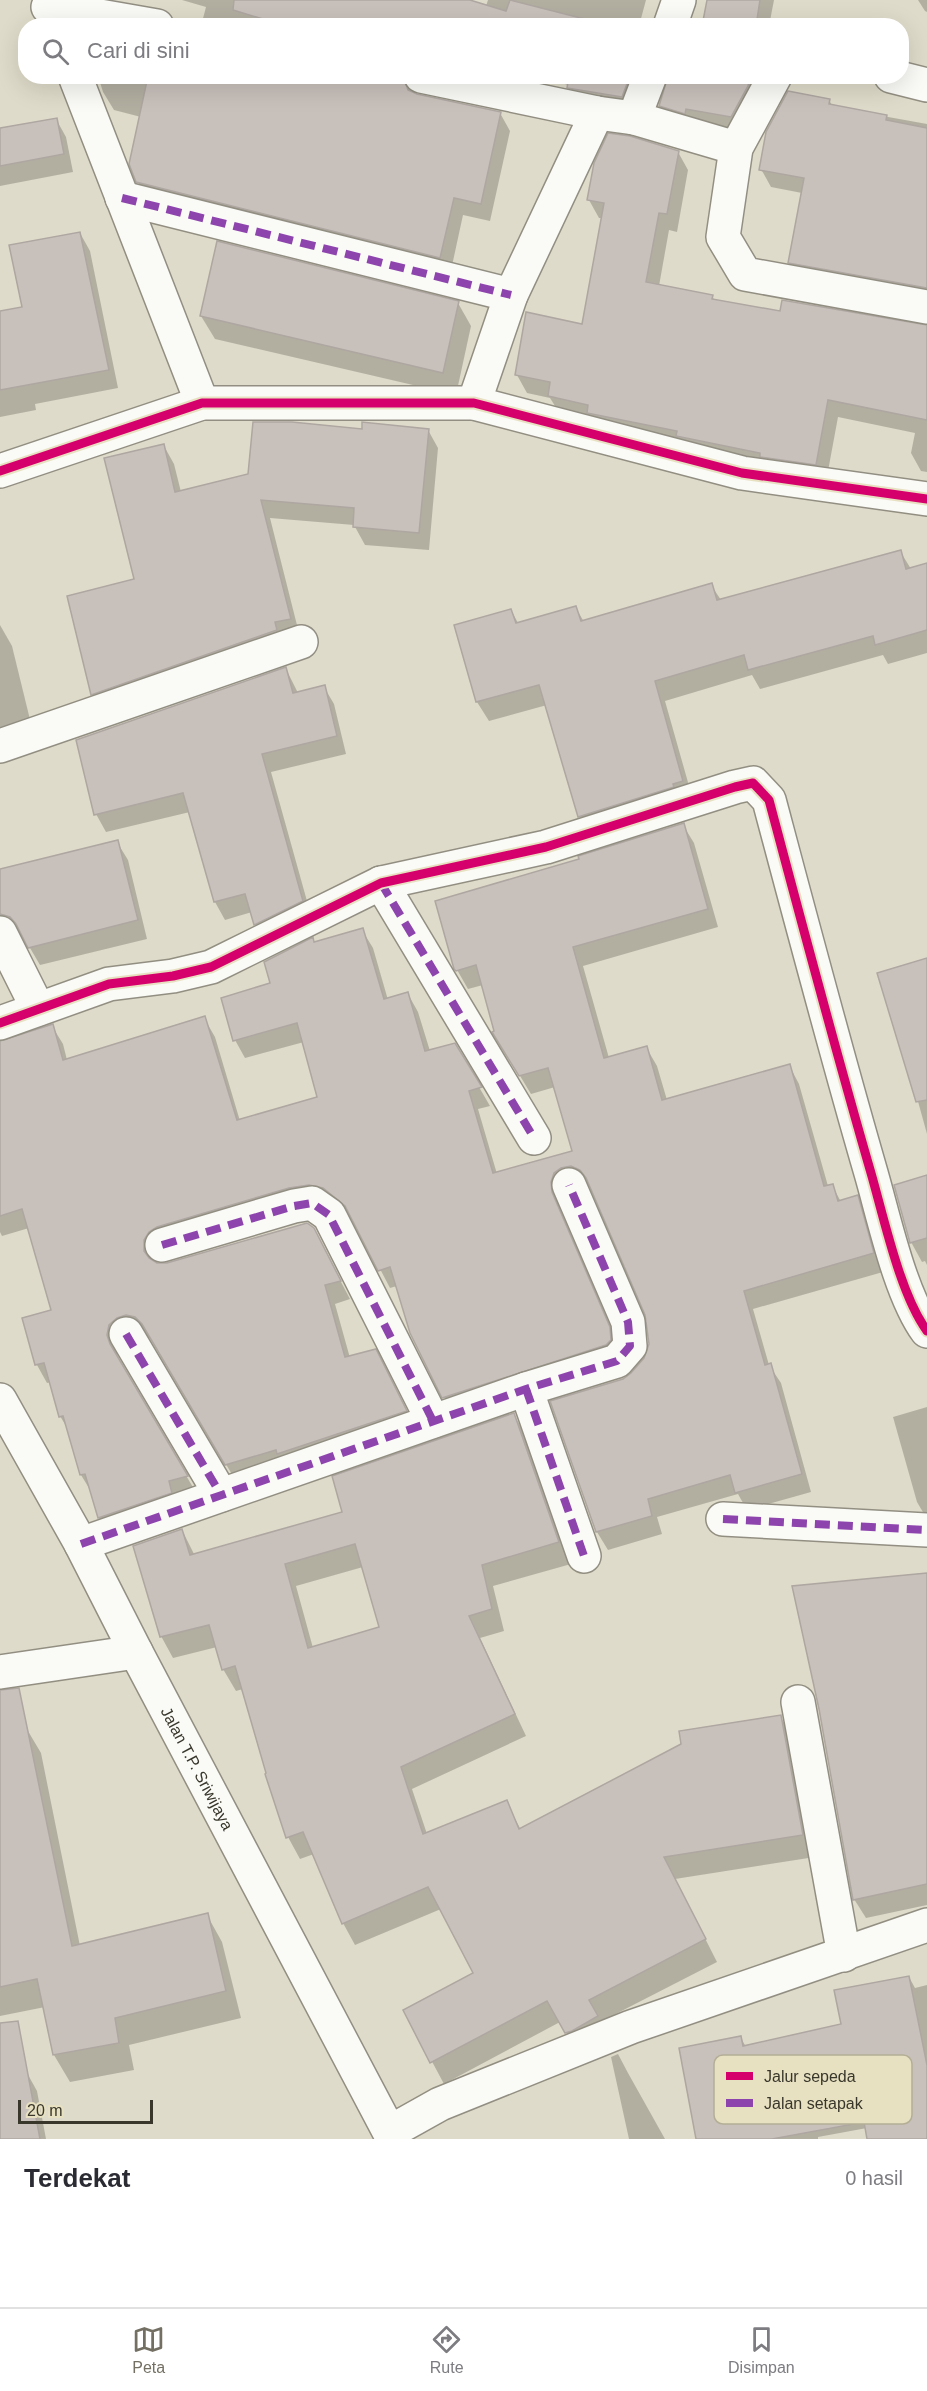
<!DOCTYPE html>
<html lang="id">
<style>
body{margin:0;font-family:Arial,sans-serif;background:#f2f2f3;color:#2b2b33}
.scale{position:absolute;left:18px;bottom:15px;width:135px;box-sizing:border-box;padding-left:6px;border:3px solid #39372b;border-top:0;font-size:16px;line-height:21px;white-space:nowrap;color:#39372b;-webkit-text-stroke:4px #e7e1c2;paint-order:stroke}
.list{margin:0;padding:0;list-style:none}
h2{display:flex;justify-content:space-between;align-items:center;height:78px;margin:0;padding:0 24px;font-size:26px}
h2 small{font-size:20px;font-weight:400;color:#7c7c81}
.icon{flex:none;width:33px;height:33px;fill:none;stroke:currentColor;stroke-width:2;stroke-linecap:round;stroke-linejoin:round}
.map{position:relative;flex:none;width:927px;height:2139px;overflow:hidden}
.search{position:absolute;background:#fff;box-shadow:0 6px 24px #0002;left:18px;right:18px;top:18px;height:66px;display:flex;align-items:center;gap:15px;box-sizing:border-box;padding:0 21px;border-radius:24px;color:#7c7c81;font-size:22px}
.sheet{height:168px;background:#fff}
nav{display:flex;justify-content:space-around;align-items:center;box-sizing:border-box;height:84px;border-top:2px solid #e1e1e2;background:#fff;font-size:16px;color:#7c7c81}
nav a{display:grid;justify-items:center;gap:3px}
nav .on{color:#737063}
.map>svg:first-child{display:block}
.shadow{fill:#0003;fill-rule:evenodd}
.building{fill:#c8c0bb;stroke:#aea6a1;stroke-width:1.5;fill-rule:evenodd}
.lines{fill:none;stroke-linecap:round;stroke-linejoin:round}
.minor-casing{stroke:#928f82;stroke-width:36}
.major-casing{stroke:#928f82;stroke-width:36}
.minor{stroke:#fafaf7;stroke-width:33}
.major{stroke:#fafaf7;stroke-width:33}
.quiet{stroke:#8e44ad;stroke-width:8;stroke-dasharray:15 8;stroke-linecap:butt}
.cycleway-casing{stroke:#e7e1c2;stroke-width:13}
.cycleway{stroke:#d6006c;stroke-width:9}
.labels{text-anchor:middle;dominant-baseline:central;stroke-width:4.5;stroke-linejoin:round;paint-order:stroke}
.street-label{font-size:16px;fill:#39372b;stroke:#e7e1c2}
.key{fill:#e7e1c2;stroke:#b3ae95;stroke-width:1.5}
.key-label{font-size:16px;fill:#39372b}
</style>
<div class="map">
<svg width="927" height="2139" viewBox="0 0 927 2139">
<rect width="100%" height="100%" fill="#dfdbca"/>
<g class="shadow">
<polygon points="182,0 465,0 486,6 488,0 646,0 639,26 201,26 206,7"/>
<polygon points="709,0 774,0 769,26 704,26"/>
<polygon points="918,0 927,0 927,12 925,11"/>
<polygon points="98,76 425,76 417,81 412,94 500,113 510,131 490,221 463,215 450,275 148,200 138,182 141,117 114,110 103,92"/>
<polygon points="442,76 522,76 519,93"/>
<polygon points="528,76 655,76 632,115 579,105 569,85"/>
<polygon points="668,76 760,76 742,135 671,124 660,106"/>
<polygon points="829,100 833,107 927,124 927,304 800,281 790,263 802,193 771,187 761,169"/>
<polygon points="56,119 66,137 73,172 0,186 0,130"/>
<polygon points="678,152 688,170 677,232 669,230 659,286 712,296 715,301 781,313 927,327 927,472 921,471 911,453 915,433 838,417 826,482 560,414 550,398 527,393 517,375 583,326 603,218 599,218 589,200"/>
<polygon points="80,233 90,251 118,388 35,404 36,410 0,417 0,313 23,308"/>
<polygon points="458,303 471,326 456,395 215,339 201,316"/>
<polygon points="363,430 428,430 438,448 429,550 365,545 354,525 270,518 300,637 102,712 92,694 136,580 164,446 174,464 181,492 250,475"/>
<polygon points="900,551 911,569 927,565 927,653 888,664 883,655 760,689 752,675 665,701 693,800 591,836 580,816 547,705 489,721 477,702 455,626 511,610 518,623 576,608 584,622 711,585 721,600"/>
<polygon points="0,625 12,646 35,740 0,755"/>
<polygon points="286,669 298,693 324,687 334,704 346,754 271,772 312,919 266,942 255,924 252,912 225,920 215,902 190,812 106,832 96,814"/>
<polygon points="683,825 694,843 718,927 583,966 609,1058 646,1047 657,1066 667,1100 789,1065 799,1084 828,1186 832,1185 841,1202 857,1197 868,1215 883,1272 753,1309 769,1365 781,1383 811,1492 747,1510 738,1494 657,1517 662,1534 608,1550 597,1532 624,1380 646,1359 650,1345 647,1314 592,1188 583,1184 560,1201 561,1212 619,1346 454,1416 411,1332 397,1286 390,1288 356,1223 335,1206 158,1251 154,1263 168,1264 313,1229 350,1299 335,1304 350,1358 385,1369 416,1429 237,1483 155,1343 147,1336 138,1333 119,1344 117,1354 119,1363 197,1494 110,1536 99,1518 92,1493 81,1475 69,1431 60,1416 51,1382 47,1383 37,1365 24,1319 53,1311 29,1228 2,1236 0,1232 0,1043 52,1026 63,1044 67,1060 204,1018 215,1037 240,1121 319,1098 304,1042 245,1058 235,1040 272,984 315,943 362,930 373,948 388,1000 408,994 418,1012 430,1051 454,1044 490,1106 478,1109 497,1174 573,1152 555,1087 531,1094 494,1033 483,985 468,989 456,968 581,860"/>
<polygon points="117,842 128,860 147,939 40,965 23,936 12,932 0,936 0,871"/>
<polygon points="927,960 927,1134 903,1047"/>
<polygon points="927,1177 927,1265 925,1261 922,1262 911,1242"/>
<polygon points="927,1407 927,1519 917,1502 893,1417"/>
<path d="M514 1415 526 1436 571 1564 493 1586 504 1631 480 1638 526 1736 412 1789 427 1834 506 1802 521 1830 780 1716 793 1738 815 1857 675 1879 717 1962 600 2022 579 2054 560 2022 444 2084 405 2011 475 1974 441 1909 355 1945 343 1923 314 1854 300 1859 288 1837 243 1689 236 1691 223 1669 217 1647 173 1658 161 1636 182 1530 195 1556 344 1513ZM363 1567 381 1628 313 1648 296 1586Z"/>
<polygon points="927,1575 927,1905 866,1918 854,1899"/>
<polygon points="25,1726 41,1753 80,1946 207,1915 222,1942 241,2018 129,2045 134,2070 70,2082 54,2055 45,2007 0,2016 0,1731"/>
<polygon points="909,1977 915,1988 927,1985 927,2139 869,2139 867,2128 818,2137 818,2139 698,2139 741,2038 746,2047 843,2025"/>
<polygon points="618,2054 628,2073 665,2139 629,2139 611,2057"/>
<polygon points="27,2073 37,2091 46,2139 0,2139 0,2078"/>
</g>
<g class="building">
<polygon points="234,0 470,0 506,11 510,0 612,26 286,26 233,10"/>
<polygon points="707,0 760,0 756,26 702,26"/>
<polygon points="148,76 403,76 408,90 417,94 501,112 481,204 454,198 440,258 136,182 129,164"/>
<polygon points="569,76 630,76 622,97 567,88"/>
<polygon points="668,76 747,76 746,83 749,84 731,117 686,109 685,114 659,106"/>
<polygon points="788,91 830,99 829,104 887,115 886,120 927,128 927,288 788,263 804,178 759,170 766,132"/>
<polygon points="57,118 64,154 0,166 0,128"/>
<polygon points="608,133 630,136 679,151 667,214 659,213 646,282 713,295 712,299 780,311 782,300 927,325 927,420 828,400 816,465 760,457 760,453 676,436 677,431 587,413 588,405 548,396 550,382 515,375 526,312 582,324 604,203 587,200 594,163"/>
<polygon points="80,232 109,370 0,390 0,311 22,307 9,245"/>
<polygon points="217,241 459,301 443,373 200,316"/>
<polygon points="253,422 292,422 362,429 362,422 429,429 419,533 353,527 354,508 261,500 291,619 275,622 277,630 91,695 67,596 134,579 104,458 164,444 175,492 248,474"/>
<polygon points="901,550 906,569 927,563 927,630 875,645 873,636 748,670 744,655 655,681 683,781 673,784 674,787 578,817 539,685 476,702 454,625 511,609 516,623 576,606 581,621 712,583 717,600"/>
<polygon points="286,667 293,693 325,685 337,736 262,754 303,901 254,925 245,894 214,902 183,793 94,815 76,740"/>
<polygon points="684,823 708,909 573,947 604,1058 647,1046 662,1100 790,1064 824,1186 833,1184 838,1201 858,1195 874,1253 744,1291 765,1365 771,1363 802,1474 735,1493 730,1475 648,1499 652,1516 596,1532 550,1401 623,1379 631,1373 644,1358 649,1344 645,1315 586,1178 580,1170 571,1166 561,1168 554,1173 551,1182 552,1192 610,1327 611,1340 606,1345 442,1398 410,1333 390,1267 378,1271 345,1206 323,1188 309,1185 289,1188 157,1227 149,1232 144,1240 144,1251 149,1258 157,1263 167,1263 307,1223 314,1228 341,1281 325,1285 345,1357 376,1349 407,1411 277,1454 276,1450 225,1465 142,1324 135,1317 126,1315 117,1318 109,1325 107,1335 110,1344 188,1476 169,1481 172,1493 98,1518 85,1474 80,1475 63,1416 59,1417 44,1363 35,1365 22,1318 51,1310 22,1209 0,1216 0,1041 53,1024 63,1060 205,1016 237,1120 317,1097 297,1023 233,1041 221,998 270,983 264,962 313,937 314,942 363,928 384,999 408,992 425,1051 455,1043 482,1087 469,1091 493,1173 572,1151 548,1068 519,1076 492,1032 494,1031 476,965 456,971 454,969 435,901 579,859 578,856"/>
<polygon points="118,840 138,920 28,948 16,924 10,917 0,914 0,869"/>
<polygon points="927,958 927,1100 916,1102 877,973"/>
<polygon points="927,1175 927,1238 910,1243 894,1185"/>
<path d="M514 1413 559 1542 482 1565 492 1609 469 1616 515 1714 401 1767 423 1834 507 1800 519 1829 681 1744 679 1731 781 1715 803 1835 664 1857 706 1939 589 2000 598 2016 572 2031 565 2033 547 2001 430 2063 403 2010 473 1973 428 1887 342 1924 303 1832 286 1838 265 1774 266 1773 235 1666 222 1670 209 1625 160 1637 133 1546 182 1529 190 1555 342 1512 332 1476ZM355 1544 379 1627 308 1648 285 1564Z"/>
<polygon points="927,1573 927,1884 853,1900 819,1709 792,1586"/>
<polygon points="19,1688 72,1946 208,1913 226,1991 115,2018 119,2043 53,2055 37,1979 0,1987 0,1690"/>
<polygon points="909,1976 927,2065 927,2139 867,2139 864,2122 772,2139 696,2139 679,2048 741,2036 743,2046 841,2024 834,1990"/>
<polygon points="18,2021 40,2139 0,2139 0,2023"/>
</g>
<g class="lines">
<g class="minor-casing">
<g id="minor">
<polyline points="48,7 157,26"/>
<polyline points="670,26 679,0"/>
<polyline points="75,76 202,403"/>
<polyline points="421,76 597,113 634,118 736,148"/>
<polyline points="775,76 736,148 723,237 745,274 927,307"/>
<polyline points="891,76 927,85"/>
<polyline points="634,118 650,76"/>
<polyline points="122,198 511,295"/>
<polyline points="474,403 511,295 597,113"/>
<polyline points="0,471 202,403 474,403 742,473 927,499"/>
<polyline points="0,746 301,642"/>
<polyline points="381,883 534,1138"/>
<polyline points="0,933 38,1009"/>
<path d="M0 1023 109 984 173 976 211 967 381 883 546 847 735 787 753 783 769 800C802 924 835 1049 871 1173 884 1218 900 1294 927 1331"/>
<polyline points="162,1245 294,1206 312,1203 329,1215 433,1421"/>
<polyline points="126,1334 221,1495"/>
<polyline points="526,1389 584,1556"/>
<polyline points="723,1519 927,1530"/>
<polyline points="81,1544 526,1389 617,1361 630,1346 628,1322 569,1185"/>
<polyline points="0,1672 136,1652"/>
<polyline points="798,1702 844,1955"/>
<polyline points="390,2132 440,2104 631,2027 927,1925"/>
</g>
</g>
<g class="major-casing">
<g id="major">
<path id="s1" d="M0 1400 81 1544 136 1652 393 2139"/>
</g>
</g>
<use href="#minor" class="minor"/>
<use href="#major" class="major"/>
<g class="quiet">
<polyline points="122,198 511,295"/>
<polyline points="381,883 534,1138"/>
<polyline points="162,1245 294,1206 312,1203 329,1215 433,1421"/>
<polyline points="126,1334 221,1495"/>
<polyline points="526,1389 584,1556"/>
<polyline points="723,1519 927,1530"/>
<polyline points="81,1544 526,1389 617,1361 630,1346 628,1322 569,1185"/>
</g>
<g class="cycleway-casing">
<g id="cycleway">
<polyline points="0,471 202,403 474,403 742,473 927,499"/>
<path d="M0 1023 109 984 173 976 211 967 381 883 546 847 735 787 753 783 769 800C802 924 835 1049 871 1173 884 1218 900 1294 927 1331"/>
</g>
</g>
<use href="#cycleway" class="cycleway"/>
</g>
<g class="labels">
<g class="street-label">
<text stroke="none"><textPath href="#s1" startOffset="418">Jalan T.P. Sriwijaya</textPath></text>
</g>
</g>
<rect x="714" y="2055" width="198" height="69" rx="9" class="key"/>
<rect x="726" y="2072" width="27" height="8" fill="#d6006c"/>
<rect x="726" y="2099" width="27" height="8" fill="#8e44ad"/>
<g class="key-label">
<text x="764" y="2082">Jalur sepeda</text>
<text x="764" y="2109">Jalan setapak</text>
</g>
</svg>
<div class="scale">20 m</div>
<div class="search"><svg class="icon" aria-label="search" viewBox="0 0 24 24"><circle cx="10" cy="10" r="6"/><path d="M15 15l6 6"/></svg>Cari di sini</div>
</div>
<section class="sheet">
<h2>Terdekat<small>0 hasil</small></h2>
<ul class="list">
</ul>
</section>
<nav>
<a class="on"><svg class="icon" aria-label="map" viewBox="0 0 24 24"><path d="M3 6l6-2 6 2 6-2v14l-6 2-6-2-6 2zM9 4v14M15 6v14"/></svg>Peta</a>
<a><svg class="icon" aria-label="directions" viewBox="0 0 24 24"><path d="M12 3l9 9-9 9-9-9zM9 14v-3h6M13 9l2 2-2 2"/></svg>Rute</a>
<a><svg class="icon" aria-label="saved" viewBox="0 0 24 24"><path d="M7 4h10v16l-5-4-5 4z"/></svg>Disimpan</a>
</nav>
